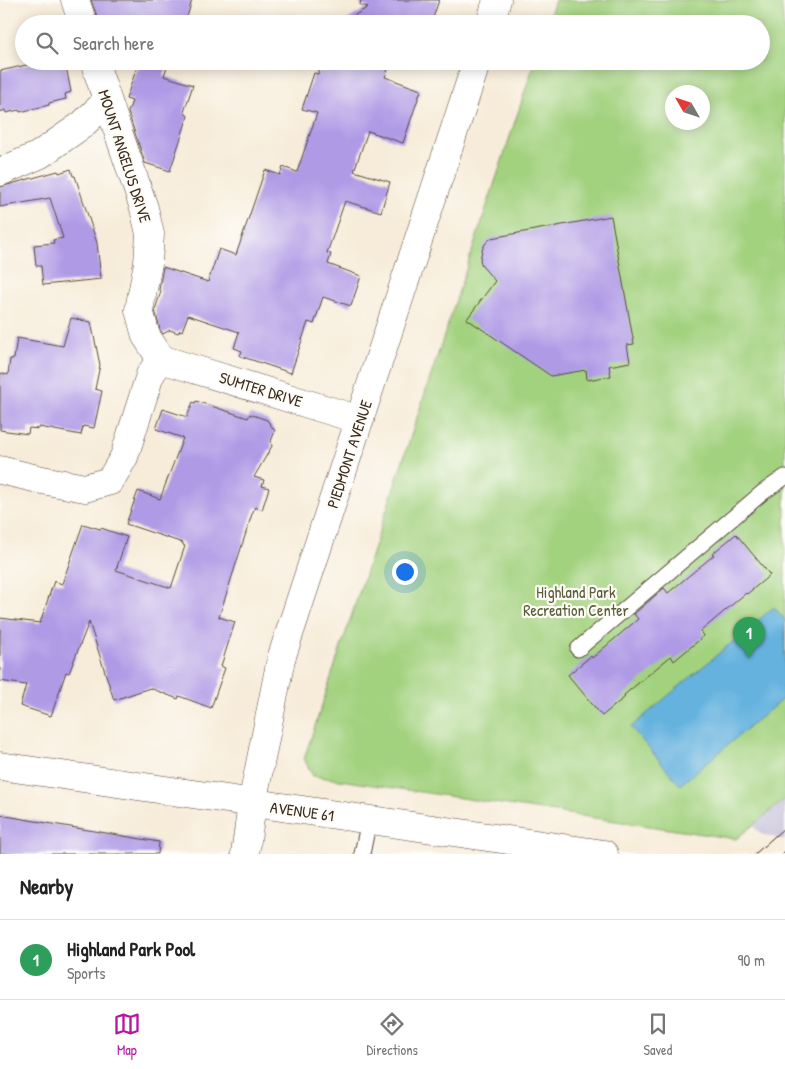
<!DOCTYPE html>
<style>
body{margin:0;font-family:"Patrick Hand",sans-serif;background:#f6f6f6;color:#222}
.compass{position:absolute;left:665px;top:85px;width:45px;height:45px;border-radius:50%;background:#fff;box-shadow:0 2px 12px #0003;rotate:309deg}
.you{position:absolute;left:404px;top:571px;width:18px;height:18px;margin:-12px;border:4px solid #fff;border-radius:50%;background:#1a73e8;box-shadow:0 0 0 8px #1a73e833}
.badge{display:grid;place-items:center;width:32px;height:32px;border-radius:50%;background:#b5179e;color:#fff;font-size:16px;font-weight:700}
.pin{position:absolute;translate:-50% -41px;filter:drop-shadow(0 1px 2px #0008)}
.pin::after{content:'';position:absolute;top:26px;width:18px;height:15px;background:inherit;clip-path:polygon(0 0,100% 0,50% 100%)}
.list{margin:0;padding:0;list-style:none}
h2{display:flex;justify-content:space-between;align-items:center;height:65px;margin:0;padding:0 20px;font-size:21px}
h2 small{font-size:16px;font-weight:400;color:#767676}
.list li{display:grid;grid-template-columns:32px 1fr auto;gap:15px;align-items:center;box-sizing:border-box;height:80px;padding:0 20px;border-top:1px solid #e0e0e0}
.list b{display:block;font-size:19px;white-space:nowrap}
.list p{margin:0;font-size:16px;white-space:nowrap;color:#767676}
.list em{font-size:16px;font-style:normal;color:#767676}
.icon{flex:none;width:28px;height:28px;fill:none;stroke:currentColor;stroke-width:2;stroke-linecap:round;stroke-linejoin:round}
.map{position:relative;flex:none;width:785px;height:854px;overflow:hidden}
.search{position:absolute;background:#fff;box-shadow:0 2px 12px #0003;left:15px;right:15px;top:15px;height:55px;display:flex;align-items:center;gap:12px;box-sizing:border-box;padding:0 18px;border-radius:28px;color:#767676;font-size:19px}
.sheet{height:145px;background:#fff}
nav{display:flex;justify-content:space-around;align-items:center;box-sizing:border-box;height:70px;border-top:1px solid #e0e0e0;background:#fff;font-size:14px;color:#767676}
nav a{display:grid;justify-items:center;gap:2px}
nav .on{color:#b5179e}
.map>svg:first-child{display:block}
.industrial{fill:#c5c0da}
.green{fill:#a3d27f;stroke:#6f7e4e;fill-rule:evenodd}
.water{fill:#65b2df;stroke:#506e7e}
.building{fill:#af9ae6}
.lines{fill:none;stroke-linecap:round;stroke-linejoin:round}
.lane-casing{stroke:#57473a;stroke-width:17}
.street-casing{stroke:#57473a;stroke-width:29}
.secondary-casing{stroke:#57473a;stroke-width:29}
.lane{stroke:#fff;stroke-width:15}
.street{stroke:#fff;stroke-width:28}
.secondary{stroke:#fff;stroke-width:28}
.tram{stroke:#3b2a1e;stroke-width:1}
.labels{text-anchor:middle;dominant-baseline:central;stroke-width:4.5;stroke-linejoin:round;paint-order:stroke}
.street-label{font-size:16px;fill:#3b2a1e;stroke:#fdfcf7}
.park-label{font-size:16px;fill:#5a5c3b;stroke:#fdfcf7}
</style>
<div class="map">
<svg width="785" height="854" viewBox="0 0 785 854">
<rect width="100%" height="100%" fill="#fdfcf7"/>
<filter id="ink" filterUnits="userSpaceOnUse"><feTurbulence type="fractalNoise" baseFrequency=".02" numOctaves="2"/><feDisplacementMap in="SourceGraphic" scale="10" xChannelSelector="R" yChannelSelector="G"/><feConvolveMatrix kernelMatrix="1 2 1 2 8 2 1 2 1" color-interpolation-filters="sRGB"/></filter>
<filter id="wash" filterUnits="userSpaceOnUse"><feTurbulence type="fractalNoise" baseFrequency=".0096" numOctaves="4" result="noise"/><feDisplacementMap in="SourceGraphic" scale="20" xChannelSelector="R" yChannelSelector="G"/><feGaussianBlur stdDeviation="1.12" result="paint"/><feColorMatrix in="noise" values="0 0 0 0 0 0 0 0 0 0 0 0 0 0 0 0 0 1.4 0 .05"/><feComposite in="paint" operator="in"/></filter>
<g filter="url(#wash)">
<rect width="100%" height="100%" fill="#f7ecd9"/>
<polygon class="industrial" points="785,799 785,840 761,834 753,826"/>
<path class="green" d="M555 0H781L785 38V799L736 839 313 776 304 759 535 61H761V24H547ZM672 92H702V122H672Z"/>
<polygon class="water" points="774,607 785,620 785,697 680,785 631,727"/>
<g id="blocks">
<g class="building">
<polygon points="91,0 192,0 185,24 98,24 98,19"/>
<polygon points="361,0 439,0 431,24 420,24 405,19 403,24 341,24 368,7 360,5"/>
<polygon points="44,61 65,61 71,92 65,94 66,99 49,103 49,105 20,112 19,110 6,113 5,110 0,112 0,71"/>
<polygon points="139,61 169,61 164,76 193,85 184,112 188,116 170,171 145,163 128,112 132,101 126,99"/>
<polygon points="322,61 391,61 385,77 421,90 403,143 368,131 354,171 390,182 381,212 345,201 327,253 331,254 328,264 361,276 351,306 323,297 314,324 308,322 291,373 240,356 242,351 234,348 239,332 188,315 182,331 180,330 178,333 170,330 163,334 160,330 155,310 161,291 159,290 163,267 208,282 219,249 236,255 265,170 280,175 283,167 297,172 317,113 302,109 314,73 318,74"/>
<polygon points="71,169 73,176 75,176 97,243 101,279 43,285 41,266 36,266 34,245 54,243 53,240 63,238 50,198 0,207 0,187 58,171 59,173"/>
<polygon points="611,216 634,344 627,345 630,362 609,366 611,376 587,380 586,370 551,376 467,319 495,281 482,266 480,260 482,250 485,244 491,238"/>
<polygon points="71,318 91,322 100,365 95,389 102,391 94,428 83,426 81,435 39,427 39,429 29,428 28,434 0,430 0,373 8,375 10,359 14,359 17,338 63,346"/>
<polygon points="196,401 248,418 250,414 267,420 275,431 271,441 272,446 254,477 264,480 262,486 269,488 262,510 255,507 252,514 219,617 235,622 221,666 225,668 211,708 179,696 178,699 150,688 114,700 89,622 69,673 66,672 51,716 20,706 26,685 0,681 0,618 40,623 54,581 62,584 83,524 100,529 101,528 127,537 116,570 171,588 185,546 183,545 183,543 126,524 138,491 160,499 183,438 156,429 163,409 187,417 193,402 195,403"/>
<polygon points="736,534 770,575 747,594 746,593 701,631 704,636 674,661 671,656 624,695 625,697 602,716 568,675 591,656 592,658 638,619 634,614 664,588 668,593 714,555 712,554"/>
<polygon points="0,815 159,842 158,854 0,854"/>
</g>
</g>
</g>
<g filter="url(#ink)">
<use href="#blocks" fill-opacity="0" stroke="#57473a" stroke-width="1"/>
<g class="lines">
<g class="lane-casing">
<g id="lane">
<polyline points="578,649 762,493 785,477"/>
<polyline points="362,854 369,820"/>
</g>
</g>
<g class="street-casing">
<g id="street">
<polyline points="75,0 83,24"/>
<polyline points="0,172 39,155 82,125 107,101"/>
<polyline points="161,359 360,420"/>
<polyline points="0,470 42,480 85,488 110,481 124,457 150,375 161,359 146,336 139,310 148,263 150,234 144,208 94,61"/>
<polyline points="245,854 252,804"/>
</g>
</g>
<g class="secondary-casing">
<g id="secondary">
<polyline points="490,24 497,0"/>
<polyline points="0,766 604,854"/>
<polyline points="252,804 281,659 477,61"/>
</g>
</g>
<use href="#lane" class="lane"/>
<use href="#street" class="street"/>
<use href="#secondary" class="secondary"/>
<g class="tram">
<polyline points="755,854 785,827"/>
<polyline points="782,854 785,851"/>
</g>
</g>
</g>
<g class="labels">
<g class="street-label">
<text transform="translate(125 156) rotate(72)">MOUNT ANGELUS DRIVE</text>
<text transform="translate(261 389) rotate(17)">SUMTER DRIVE</text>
<text transform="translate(349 454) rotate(-72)">PIEDMONT AVENUE</text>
<text transform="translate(302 811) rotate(8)">AVENUE 61</text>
</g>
<g class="park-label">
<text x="576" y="592">Highland Park<tspan x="576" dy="18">Recreation Center</tspan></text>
</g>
</g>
</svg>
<svg class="compass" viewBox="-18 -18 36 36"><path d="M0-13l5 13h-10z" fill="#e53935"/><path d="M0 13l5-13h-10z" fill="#767676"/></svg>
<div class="you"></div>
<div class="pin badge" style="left:749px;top:658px;background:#2e9e5b">1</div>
<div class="search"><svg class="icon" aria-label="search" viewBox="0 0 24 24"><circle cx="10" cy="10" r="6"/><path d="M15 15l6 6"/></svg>Search here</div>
</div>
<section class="sheet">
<h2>Nearby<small></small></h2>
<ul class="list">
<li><span class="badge" style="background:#2e9e5b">1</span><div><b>Highland Park Pool</b><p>Sports</p></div><em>90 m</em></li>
</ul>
</section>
<nav>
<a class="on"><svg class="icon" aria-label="map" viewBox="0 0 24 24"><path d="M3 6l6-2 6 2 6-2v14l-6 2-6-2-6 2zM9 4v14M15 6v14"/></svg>Map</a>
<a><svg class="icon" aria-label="directions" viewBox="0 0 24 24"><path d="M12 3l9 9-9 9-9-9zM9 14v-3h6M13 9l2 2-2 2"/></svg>Directions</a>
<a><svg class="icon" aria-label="saved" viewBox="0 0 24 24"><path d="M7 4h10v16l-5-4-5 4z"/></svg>Saved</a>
</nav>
